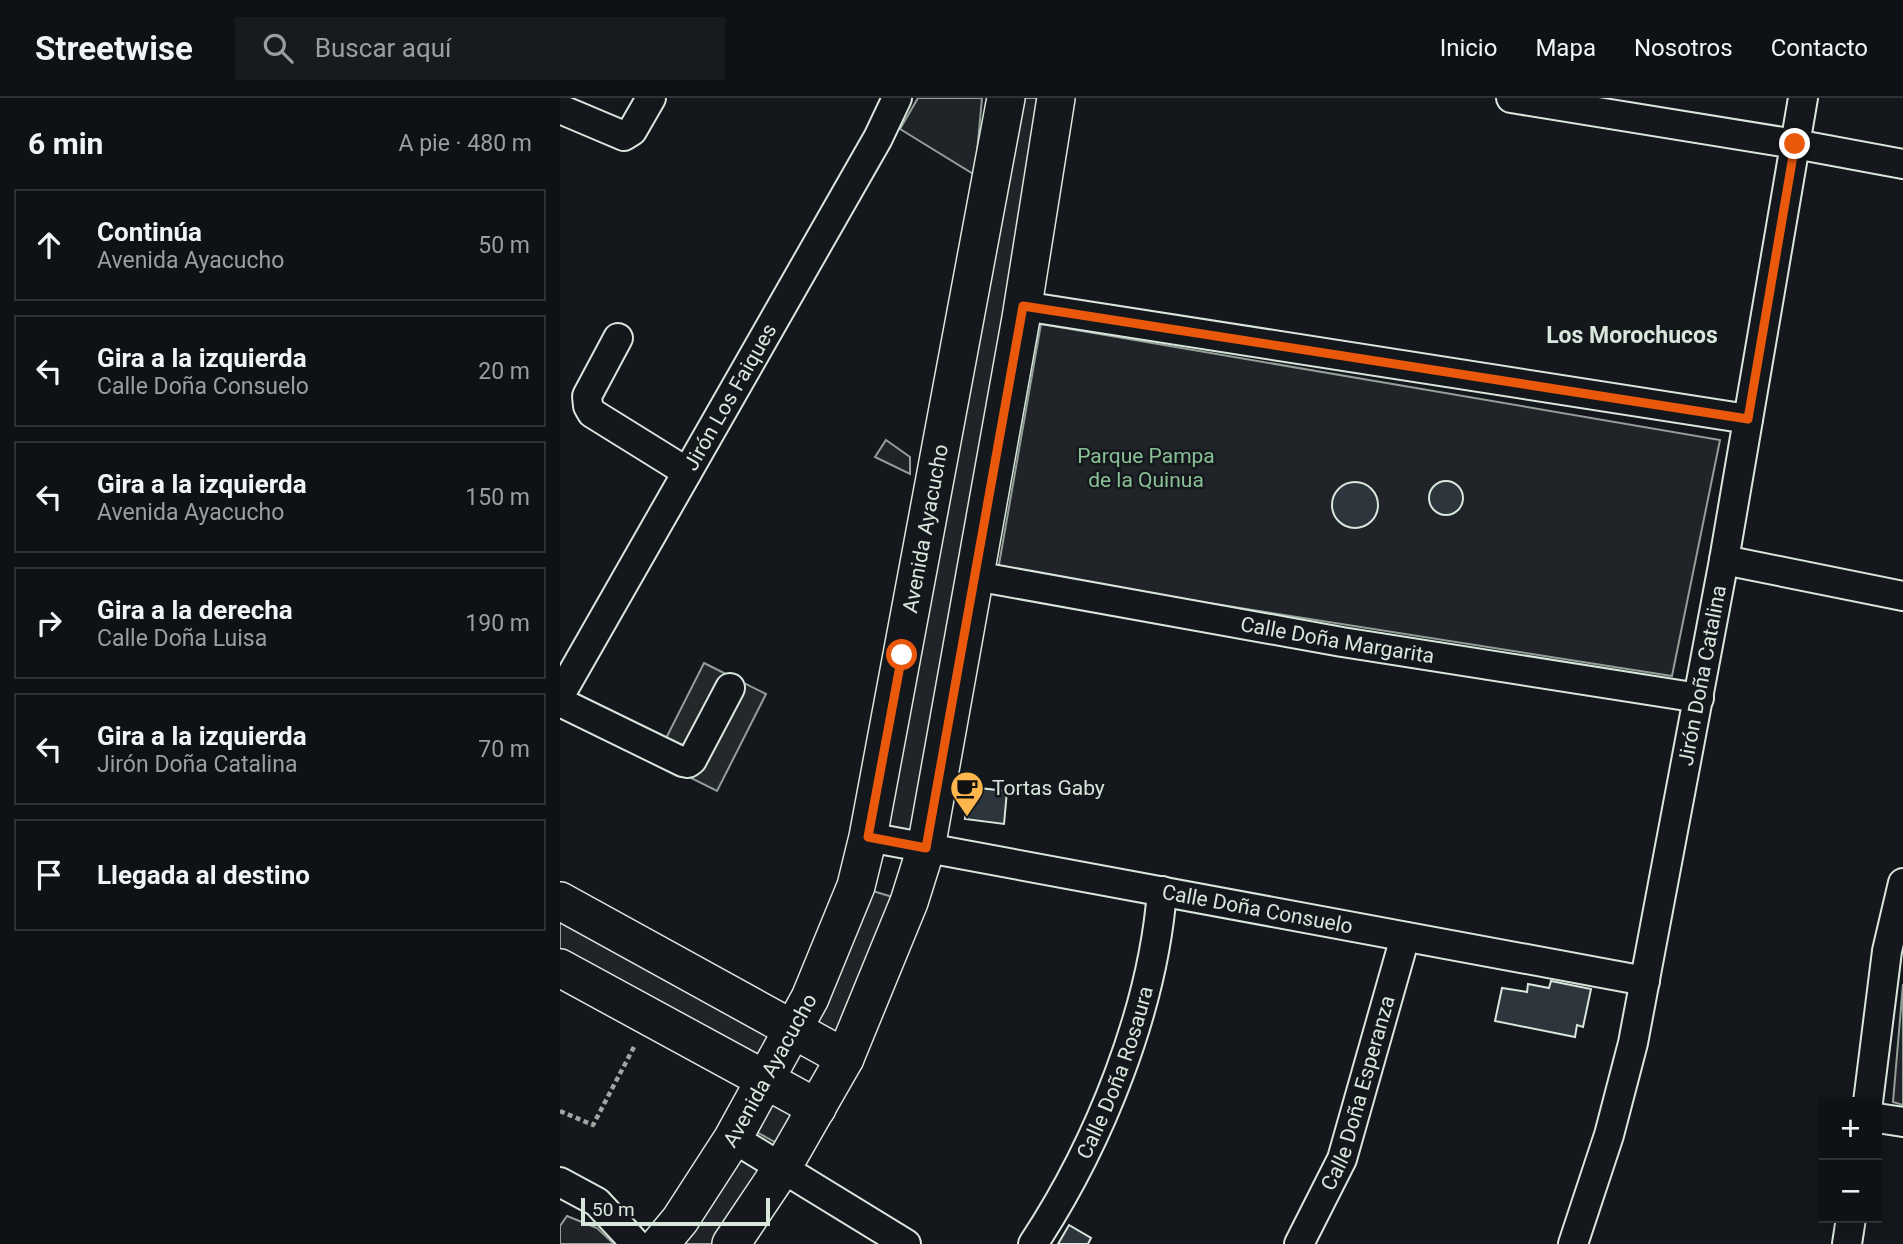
<!DOCTYPE html>
<html lang="es">
<meta charset="utf-8">
<style>
body{margin:0;font-family:Roboto,sans-serif;background:#181b1e;color:#f1f3f6}
.controls{position:absolute;right:21px;bottom:21px;display:grid;overflow:hidden;border-radius:0px;box-shadow:0 4px 10px #0003}
.controls button{width:63px;height:63px;display:grid;place-items:center;padding:0;border:0;border-bottom:2px solid #2f3234;background:#0f1215;color:#f1f3f6;font:35px sans-serif}
.scale{position:absolute;left:21px;bottom:18px;width:189px;box-sizing:border-box;padding-left:7px;border:4px solid #d8e6dc;border-top:0;font-size:19px;line-height:24px;white-space:nowrap;color:#d8e6dc;-webkit-text-stroke:5px #14181c;paint-order:stroke}
.stop{position:absolute;width:21px;height:21px;margin:-16px;border:5px solid #ea580c;border-radius:50%;background:#fff}
.stop.end{background:#ea580c;border-color:#fff;box-shadow:0 2px 7px #0008}
.list{margin:0;padding:0;list-style:none}
h2{display:flex;justify-content:space-between;align-items:center;height:91px;margin:0;padding:0 28px;font-size:30px}
h2 small{font-size:23px;font-weight:400;color:#9b9ea0}
.list li{display:grid;grid-template-columns:46px 1fr auto;gap:21px;align-items:center;box-sizing:border-box;height:112px;margin:0 14px 14px;padding:0 14px;border:2px solid #2f3234;border-radius:0px}
.list b{display:block;font-size:26px;white-space:nowrap}
.list p{margin:0;font-size:23px;white-space:nowrap;color:#9b9ea0}
.list em{font-size:23px;font-style:normal;color:#9b9ea0}
.icon{flex:none;width:38px;height:38px;fill:none;stroke:currentColor;stroke-width:2;stroke-linecap:round;stroke-linejoin:round}
.map{position:relative;flex:none;width:1343px;height:1146px;overflow:hidden}
header{display:flex;align-items:center;gap:42px;box-sizing:border-box;height:98px;padding:0 35px;background:#0f1215;border-bottom:2px solid #2f3234}
header strong{font-size:33px}
nav{display:flex;gap:38px;margin-inline-start:auto;font-size:24px}
.search{width:490px;height:63px;background:#181b1e;display:flex;align-items:center;gap:18px;box-sizing:border-box;padding:0 24px;border-radius:0px;color:#9b9ea0;font-size:26px}
main{display:flex}
aside{flex:1;background:#0f1215}
.map>svg:first-child{display:block}
.green{fill:#202428;stroke:#939e99;stroke-width:2}
.parking{fill:#24282b;stroke:#939e99;stroke-width:2}
.building{fill:#2c363c;stroke:#d8e6dc;stroke-width:2}
.lines{fill:none;stroke-linecap:round;stroke-linejoin:round}
.minor-casing{stroke:#d8e6dc;stroke-width:32}
.major-casing{stroke:#d8e6dc;stroke-width:40}
.path{stroke:#9da8a2;stroke-width:4.5;stroke-dasharray:5 3.5;stroke-linecap:butt}
.minor{stroke:#14181c;stroke-width:28}
.major{stroke:#14181c;stroke-width:37}
.route{stroke:#ea580c;stroke-width:9}
.labels{text-anchor:middle;dominant-baseline:central;stroke-width:5;stroke-linejoin:round;paint-order:stroke}
.street-label{font-size:21px;fill:#d8e6dc;stroke:#14181c}
.park-label{font-size:21px;fill:#8ac095;stroke:#14181c}
.poi-label{font-size:21px;fill:#d8e6dc;stroke:#14181c;text-anchor:start}
.neighbourhood-label{font-size:23px;font-weight:bold;fill:#d8e6dc;stroke:#14181c}
</style>
<header>
<strong>Streetwise</strong>
<div class="search"><svg class="icon" aria-label="search" viewBox="0 0 24 24"><circle cx="10" cy="10" r="6"/><path d="M15 15l6 6"/></svg>Buscar aquí</div>
<nav><a>Inicio</a><a>Mapa</a><a>Nosotros</a><a>Contacto</a></nav>
</header>
<main>
<aside>
<h2>6 min<small>A pie · 480 m</small></h2>
<ul class="list">
<li><svg class="icon" aria-label="ahead" viewBox="0 0 24 24"><path d="M12 20V5M6 11l6-6 6 6"/></svg><div><b>Continúa</b><p>Avenida Ayacucho</p></div><em>50 m</em></li>
<li><svg class="icon" aria-label="left" viewBox="0 0 24 24"><path d="M17 20v-9H6M10 6l-5 5 5 5"/></svg><div><b>Gira a la izquierda</b><p>Calle Doña Consuelo</p></div><em>20 m</em></li>
<li><svg class="icon" aria-label="left" viewBox="0 0 24 24"><path d="M17 20v-9H6M10 6l-5 5 5 5"/></svg><div><b>Gira a la izquierda</b><p>Avenida Ayacucho</p></div><em>150 m</em></li>
<li><svg class="icon" aria-label="right" viewBox="0 0 24 24"><path d="M7 20v-9h11M14 6l5 5-5 5"/></svg><div><b>Gira a la derecha</b><p>Calle Doña Luisa</p></div><em>190 m</em></li>
<li><svg class="icon" aria-label="left" viewBox="0 0 24 24"><path d="M17 20v-9H6M10 6l-5 5 5 5"/></svg><div><b>Gira a la izquierda</b><p>Jirón Doña Catalina</p></div><em>70 m</em></li>
<li><svg class="icon" aria-label="arrive" viewBox="0 0 24 24"><path d="M6 21V4h12l-3 4 3 4H6"/></svg><div><b>Llegada al destino</b></div></li>
</ul>
</aside>
<div class="map">
<svg width="1343" height="1146" viewBox="0 0 1343 1146">
<rect width="100%" height="100%" fill="#14181c"/>
<g class="green">
<polygon points="358,0 422,0 415,77 340,31"/>
<polygon points="455,0 491,0 362,745 319,732"/>
<polygon points="481,226 1160,342 1112,578 438,472"/>
<polygon points="326,342 350,359 350,376 315,359"/>
<polygon points="293,787 349,804 282,959 229,932"/>
<polygon points="0,812 224,933 202,973 0,864"/>
<polygon points="1343,886 1343,1007 1333,1004"/>
<polygon points="211,1001 238,1017 220,1047 193,1032"/>
<polygon points="173,1055 208,1075 161,1146 114,1146"/>
<polygon points="7,1118 37,1130 54,1146 0,1146 0,1128"/>
</g>
<polygon class="parking" points="144,565 206,596 157,693 95,662"/>
<g class="building">
<circle cx="886" cy="400" r="17"/>
<circle cx="795" cy="407" r="23"/>
<polygon points="409,689 447,693 444,726 405,721"/>
<polygon points="991,883 1031,891 1023,929 1017,927 1015,939 935,923 942,890 967,894 968,886 989,890"/>
<polygon points="509,1127 531,1140 528,1146 498,1146"/>
</g>
<g class="lines">
<g class="minor-casing">
<g id="minor">
<polyline points="951,0 1235,46 1343,66"/>
<polyline points="0,11 64,38 72,33 91,0"/>
<polyline points="463,208 1188,321"/>
<polyline points="58,240 27,298 28,308 32,315 127,374"/>
<polyline points="1164,462 1343,498"/>
<path id="s1" d="M415 478 782 544 1139 600"/>
<path id="s2" d="M0 597 318 40 337 0"/>
<polyline points="0,604 123,664 128,665 132,662 170,590"/>
<path id="s3" d="M308 739 1085 883"/>
<polyline points="1308,1004 1327,853 1343,785"/>
<polyline points="1317,1020 1343,1024"/>
<polyline points="173,1040 346,1146"/>
<polyline points="0,1084 37,1104 76,1146"/>
<path id="s4" d="M473 1146C539 1046 593 912 602 793"/>
<path id="s5" d="M739 1146 782 1061 845 839"/>
<path id="s6" d="M1013 1146 1049 1037 1073 945 1164 462 1243 0"/>
<polyline points="1287,1146 1291,1120"/>
</g>
</g>
<g class="major-casing">
<g id="major">
<polyline points="0,803 285,960"/>
<polyline points="0,870 257,1010"/>
<path id="s7" d="M100 1146 120 1122 173 1040 250 900 296 788 308 739 446 0"/>
<polyline points="171,1146 222,1070 285,960 349,804 366,750 461,220 496,0"/>
</g>
</g>
<polyline class="path" points="0,1013 33,1027 75,947"/>
<use href="#minor" class="minor"/>
<use href="#major" class="major"/>
</g>
<g class="lines">
<polyline class="route" points="342,557 308,739 366,750 463,208 1188,321 1235,46"/>
</g>
<defs>
<g id="cafe-pin" transform="scale(1.75)"><path d="M0 17L-7.5 6A9.5 9.5 0 1 1 7.5 6Z" fill="#ffb74d" stroke="#14181c"/><path d="M-5.5-4.5H6V0H3Q3 3.5 0 3.5H-2.5Q-5.5 3.5-5.5 0ZM3-3.2v2h1.7v-2ZM-6 4.5H4V6H-6Z" fill="#111"/></g>
</defs>
<g fill-rule="evenodd">
<use href="#cafe-pin" x="407" y="690"/>
</g>
<g class="labels">
<g class="street-label">
<text stroke="none"><textPath href="#s2" startOffset="343">Jirón Los Faiques</textPath></text>
<text stroke="none"><textPath href="#s7" startOffset="774">Avenida Ayacucho</textPath></text>
<text stroke="none"><textPath href="#s1" startOffset="368">Calle Doña Margarita</textPath></text>
<text stroke="none"><textPath href="#s6" startOffset="584">Jirón Doña Catalina</textPath></text>
<text stroke="none"><textPath href="#s3" startOffset="396">Calle Doña Consuelo</textPath></text>
<text stroke="none"><textPath href="#s7" startOffset="206">Avenida Ayacucho</textPath></text>
<text stroke="none"><textPath href="#s4" startOffset="191">Calle Doña Rosaura</textPath></text>
<text stroke="none"><textPath href="#s5" startOffset="163">Calle Doña Esperanza</textPath></text>
</g>
<g class="park-label">
<text x="586" y="358">Parque Pampa<tspan x="586" dy="24">de la Quinua</tspan></text>
</g>
<g class="poi-label">
<text x="432" y="690">Tortas Gaby</text>
</g>
<g class="neighbourhood-label">
<text x="1072" y="237">Los Morochucos</text>
</g>
</g>
</svg>
<div class="controls">
<button>+</button>
<button>−</button>
</div>
<div class="scale">50 m</div>
<div class="stop" style="left:342px;top:557px"></div>
<div class="stop end" style="left:1235px;top:46px"></div>
</div>
</main>
